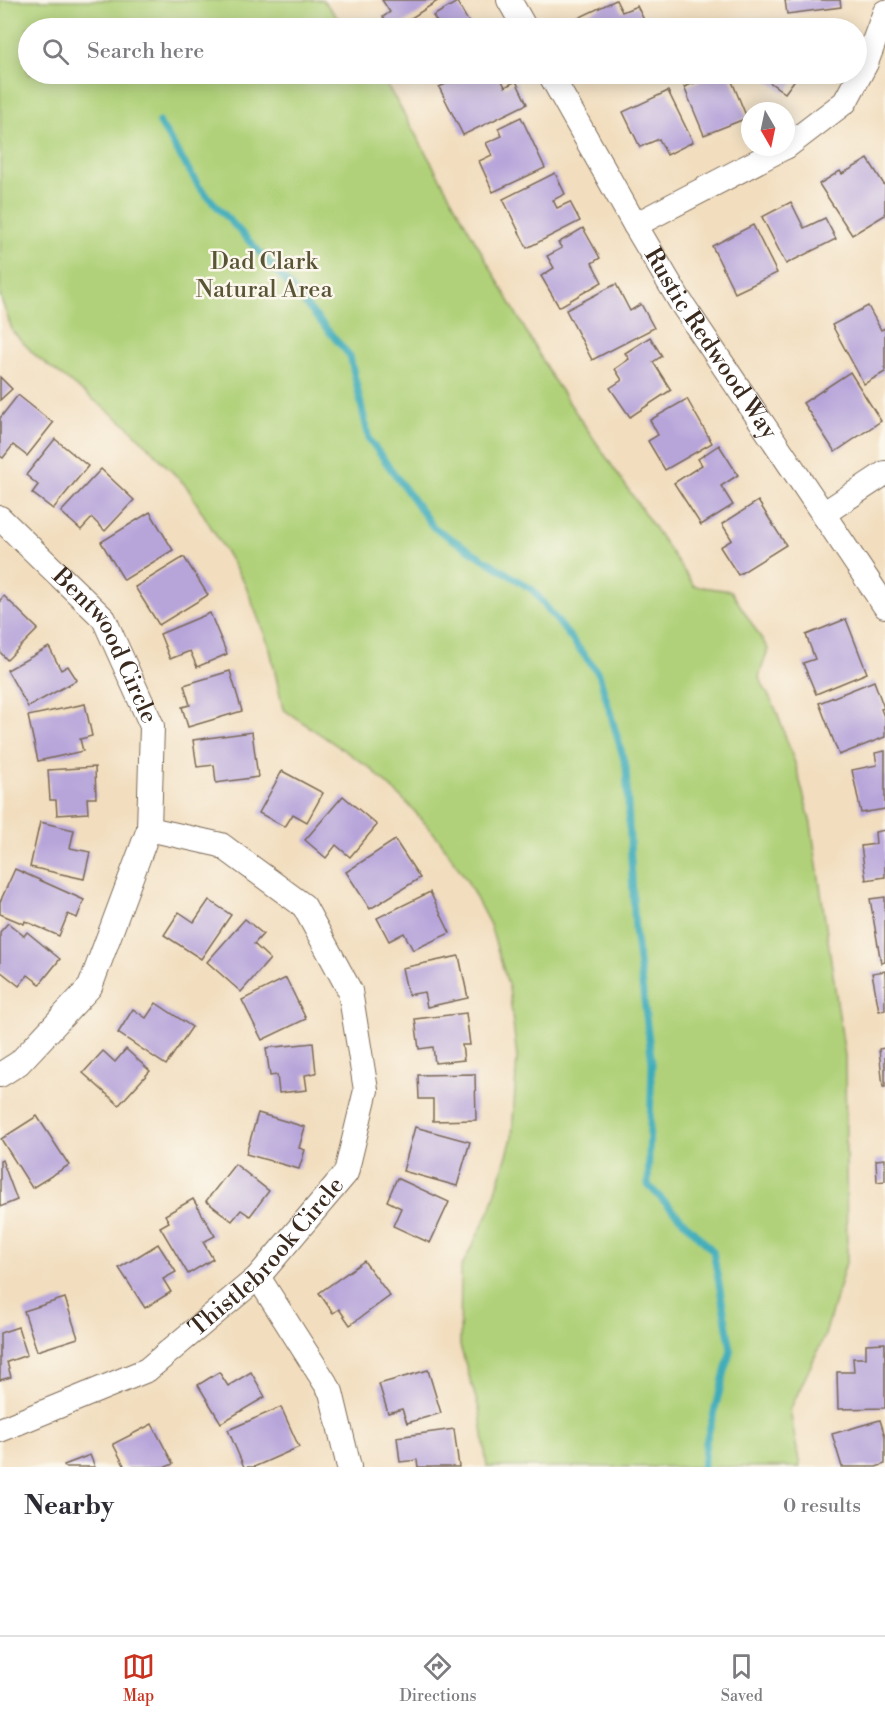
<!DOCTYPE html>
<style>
body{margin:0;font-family:"Libre Bodoni",serif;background:#f7f7f7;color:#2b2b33}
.compass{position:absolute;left:741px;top:102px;width:54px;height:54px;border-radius:50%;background:#fff;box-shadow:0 3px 15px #0003;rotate:171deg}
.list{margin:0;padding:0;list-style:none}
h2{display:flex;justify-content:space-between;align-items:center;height:78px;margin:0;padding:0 24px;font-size:26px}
h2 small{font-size:20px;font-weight:400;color:#7c7c81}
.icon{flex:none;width:33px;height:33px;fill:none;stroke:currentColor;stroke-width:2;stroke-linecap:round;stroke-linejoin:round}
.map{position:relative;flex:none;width:885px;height:1467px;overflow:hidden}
.search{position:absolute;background:#fff;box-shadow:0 3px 15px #0003;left:18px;right:18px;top:18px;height:66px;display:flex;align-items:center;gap:15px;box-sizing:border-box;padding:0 21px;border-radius:33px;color:#7c7c81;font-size:22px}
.sheet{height:168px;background:#fff}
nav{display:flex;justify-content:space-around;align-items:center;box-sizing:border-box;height:84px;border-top:2px solid #e1e1e2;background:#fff;font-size:16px;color:#7c7c81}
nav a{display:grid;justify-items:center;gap:3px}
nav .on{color:#c8321e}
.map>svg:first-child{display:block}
.green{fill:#b0d179;stroke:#767e4c;stroke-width:1.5}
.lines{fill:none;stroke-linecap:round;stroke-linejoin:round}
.stream{stroke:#3cacb9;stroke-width:7}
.building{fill:#b7a5da}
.minor-casing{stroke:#7b6956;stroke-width:26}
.minor{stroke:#fff;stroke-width:24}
.labels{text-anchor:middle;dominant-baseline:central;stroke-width:5;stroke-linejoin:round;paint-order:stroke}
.park-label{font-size:24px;fill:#585435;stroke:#fbf7ec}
.street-label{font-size:24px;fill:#3b2a1e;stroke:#fbf7ec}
</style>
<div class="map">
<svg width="885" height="1467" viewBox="0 0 885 1467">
<rect width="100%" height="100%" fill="#fbf7ec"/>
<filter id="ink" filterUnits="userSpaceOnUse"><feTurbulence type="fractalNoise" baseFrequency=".0167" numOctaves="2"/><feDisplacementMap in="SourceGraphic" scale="12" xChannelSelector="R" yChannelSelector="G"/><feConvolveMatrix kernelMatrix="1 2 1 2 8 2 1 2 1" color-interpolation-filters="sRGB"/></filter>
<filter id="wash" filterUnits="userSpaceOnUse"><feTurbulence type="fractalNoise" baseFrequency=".008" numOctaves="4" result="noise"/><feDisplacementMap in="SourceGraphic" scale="24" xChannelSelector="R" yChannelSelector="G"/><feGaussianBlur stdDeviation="1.35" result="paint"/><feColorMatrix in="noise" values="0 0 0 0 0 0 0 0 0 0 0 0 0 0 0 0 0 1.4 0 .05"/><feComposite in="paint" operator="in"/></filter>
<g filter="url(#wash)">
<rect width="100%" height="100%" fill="#f2debf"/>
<polygon class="green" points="0,0 323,0 346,28 28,28 28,74 379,74 396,100 553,379 694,586 731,591 768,649 759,677 776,710 796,766 811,824 845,1056 847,1259 825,1335 790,1410 800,1467 487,1467 480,1412 460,1346 461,1268 491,1208 512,1138 517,1058 509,988 490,925 466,879 439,839 408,804 370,768 283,709 270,649 245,584 187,487 128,426 37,357 13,332 0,296"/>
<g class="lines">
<polyline class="stream" points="159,122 200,188 275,269 350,356 369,439 433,527 533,590 599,674 626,767 635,930 652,1063 648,1185 713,1251 731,1349 706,1442 703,1467"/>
</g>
<g id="blocks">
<g class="building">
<polygon points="382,0 439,0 396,28 391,28 383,17 390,12"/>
<polygon points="616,0 622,12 637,6 648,28 580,28 576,19"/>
<polygon points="785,0 840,0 841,7 787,14"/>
<polygon points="457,2 472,28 426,28 437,22 433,16"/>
<polygon points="467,74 499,74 505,87 516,81 527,104 463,135 439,87"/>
<polygon points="718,74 729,74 747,118 704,135 684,87"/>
<polygon points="758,74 799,74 785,93"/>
<polygon points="668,91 693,142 667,155 659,139 640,147 623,112"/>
<polygon points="521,117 545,168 493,192 479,161 492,155 486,143 502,136 498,128"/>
<polygon points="868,159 885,186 885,215 852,235 819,184 840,171 842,174"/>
<polygon points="555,173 565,194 553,200 557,208 570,202 580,221 527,248 503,199"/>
<polygon points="791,202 804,228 825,218 836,239 786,264 762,217"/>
<polygon points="753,225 777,273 735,293 712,246"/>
<polygon points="583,228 600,258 592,263 602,282 559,307 541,276 554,268 547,256 562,248 558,243"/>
<polygon points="616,284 630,311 641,304 654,328 592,360 566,310"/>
<polygon points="868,306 881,330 885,328 885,372 864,384 832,325"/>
<polygon points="650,337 662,356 653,362 671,390 630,417 610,388 622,380 615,369 629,359 625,353"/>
<polygon points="850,372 881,421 835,452 803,403"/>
<polygon points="0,377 12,389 0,400"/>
<polygon points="18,395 53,423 27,456 13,445 3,458 0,456 0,418"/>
<polygon points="687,399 712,443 665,470 648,441 658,435 650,420"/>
<polygon points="55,439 88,466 53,509 32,493 38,485 26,475"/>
<polygon points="719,445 738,475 721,486 733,505 701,525 674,483 702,465 698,459"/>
<polygon points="101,469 134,500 105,531 92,518 81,530 61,512"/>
<polygon points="758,501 786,545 738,575 720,547 732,540 722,524"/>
<polygon points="150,512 173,550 124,580 101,542"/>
<polygon points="184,557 208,595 159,625 135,587"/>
<polygon points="4,596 38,629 7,660 0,652 0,600"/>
<polygon points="210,613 227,654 197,667 190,651 170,659 160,634"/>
<polygon points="846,619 867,673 816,694 803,663 815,659 806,635"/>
<polygon points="49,647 61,670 68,666 77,680 28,707 7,670"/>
<polygon points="230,671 242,711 188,727 182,707 190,705 184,685"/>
<polygon points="874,681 884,708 881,709 885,719 885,737 839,755 819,703"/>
<polygon points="85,704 92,736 80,739 83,751 38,761 28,716"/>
<polygon points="252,732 258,777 216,783 214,765 197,767 193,740"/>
<polygon points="885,751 885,809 861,813 852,770 877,765 875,753"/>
<polygon points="95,767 96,798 87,798 88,813 57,815 56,800 50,800 48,770"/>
<polygon points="282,771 323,793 307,822 293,814 285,827 259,813"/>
<polygon points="343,796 377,825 350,857 336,845 326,858 305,840"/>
<polygon points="40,822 74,830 70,848 90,852 84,879 30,867"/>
<polygon points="885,830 885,877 866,880 861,846 876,844 875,832"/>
<polygon points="395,840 420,878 370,909 346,872"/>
<polygon points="15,869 84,900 77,918 68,914 59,936 25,921 24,924 0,914 0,902"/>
<polygon points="430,892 450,933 413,950 404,933 389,941 377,918"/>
<polygon points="885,897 885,962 881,963 870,899"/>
<polygon points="209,900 231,915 201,959 164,935 179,912 194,922"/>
<polygon points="245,919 263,934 254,944 270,959 241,992 207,962"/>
<polygon points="8,923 24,936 27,932 60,959 40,984 28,975 19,986 0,971 0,932"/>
<polygon points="459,956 468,998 427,1007 424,992 408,995 402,968"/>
<polygon points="885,971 885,1010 879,1011 872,973"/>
<polygon points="286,978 306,1019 262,1040 242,1000"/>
<polygon points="156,1003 192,1027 166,1065 118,1033 133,1009 146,1018"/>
<polygon points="466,1013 470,1045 462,1045 464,1060 435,1063 433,1047 419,1049 415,1019"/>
<polygon points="313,1043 316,1073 305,1075 307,1090 279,1093 277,1075 270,1076 266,1048"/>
<polygon points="885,1048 885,1087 883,1087 879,1049"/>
<polygon points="126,1049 150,1071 119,1105 83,1073 103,1051 115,1062"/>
<polygon points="475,1074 476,1120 433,1121 433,1099 419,1099 418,1075"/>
<polygon points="258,1113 305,1127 299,1148 305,1150 299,1169 246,1154"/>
<polygon points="37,1116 69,1165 32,1188 1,1139"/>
<polygon points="415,1127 470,1142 457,1186 403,1171"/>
<polygon points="885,1159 885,1181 877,1182 876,1160"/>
<polygon points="2,1160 17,1200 0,1207 0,1161"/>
<polygon points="235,1164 269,1191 250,1216 241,1210 232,1221 206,1201"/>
<polygon points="397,1178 449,1202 430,1243 393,1226 401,1208 387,1201"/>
<polygon points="193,1199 215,1236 203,1242 213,1259 188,1274 160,1227 169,1222 165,1215"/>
<polygon points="158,1244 176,1272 163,1279 171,1292 145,1308 119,1268"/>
<polygon points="364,1261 390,1296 350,1325 339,1309 333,1313 319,1293"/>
<polygon points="65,1298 78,1338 37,1351 24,1311"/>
<polygon points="18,1327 27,1355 7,1362 11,1377 0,1380 0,1333"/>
<polygon points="885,1343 885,1408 838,1409 837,1372 854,1372 853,1358 866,1358 866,1344"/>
<polygon points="428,1370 441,1413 407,1423 402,1409 388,1413 379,1384"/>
<polygon points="219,1372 228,1386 251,1372 265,1397 221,1423 198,1385"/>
<polygon points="281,1407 299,1447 254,1467 244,1467 228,1430"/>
<polygon points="880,1420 885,1436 885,1464 876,1467 842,1467 832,1434"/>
<polygon points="152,1424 173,1464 166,1467 125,1467 113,1444"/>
<polygon points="454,1429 459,1467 418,1467 417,1460 400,1462 397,1437"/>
<polygon points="90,1455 95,1467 65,1467 64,1465"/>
</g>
</g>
</g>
<g filter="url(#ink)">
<use href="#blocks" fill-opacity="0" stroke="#7b6956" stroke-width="1.5"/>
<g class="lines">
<g class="minor-casing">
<g id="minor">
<polyline points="509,0 525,28"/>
<path id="s1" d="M550 74 635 225 680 301 885 606"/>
<polyline points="786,147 845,102 866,63 885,12"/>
<polyline points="635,225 785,147"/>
<polyline points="823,514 885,473"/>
<path id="s2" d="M0 518 104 619 152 726 149 829 90 987 19 1063 0 1075"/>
<polyline points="258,1277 331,1392 349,1467"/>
<path id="s3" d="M0 1430 147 1370 258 1277 346 1173 366 1090 350 991 304 906 221 845 149 829"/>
</g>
</g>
<use href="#minor" class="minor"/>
</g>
</g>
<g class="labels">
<g class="park-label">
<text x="264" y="262">Dad Clark<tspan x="264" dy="28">Natural Area</tspan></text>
</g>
<g class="street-label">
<text stroke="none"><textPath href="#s1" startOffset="314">Rustic Redwood Way</textPath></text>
<text stroke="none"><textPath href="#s2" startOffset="168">Bentwood Circle</textPath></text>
<text stroke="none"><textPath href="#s3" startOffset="324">Thistlebrook Circle</textPath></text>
</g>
</g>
</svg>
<svg class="compass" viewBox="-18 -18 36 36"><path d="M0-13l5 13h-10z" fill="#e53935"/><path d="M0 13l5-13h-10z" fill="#7c7c81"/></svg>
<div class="search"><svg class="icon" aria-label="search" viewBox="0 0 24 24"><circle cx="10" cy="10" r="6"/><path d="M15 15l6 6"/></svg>Search here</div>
</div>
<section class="sheet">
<h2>Nearby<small>0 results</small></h2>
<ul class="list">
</ul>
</section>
<nav>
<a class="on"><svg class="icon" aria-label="map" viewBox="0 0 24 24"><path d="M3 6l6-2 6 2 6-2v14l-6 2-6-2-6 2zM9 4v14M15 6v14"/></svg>Map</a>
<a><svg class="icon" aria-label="directions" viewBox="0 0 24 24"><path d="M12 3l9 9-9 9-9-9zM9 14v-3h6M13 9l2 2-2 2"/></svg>Directions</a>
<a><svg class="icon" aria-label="saved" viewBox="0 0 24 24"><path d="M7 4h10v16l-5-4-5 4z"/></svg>Saved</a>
</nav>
